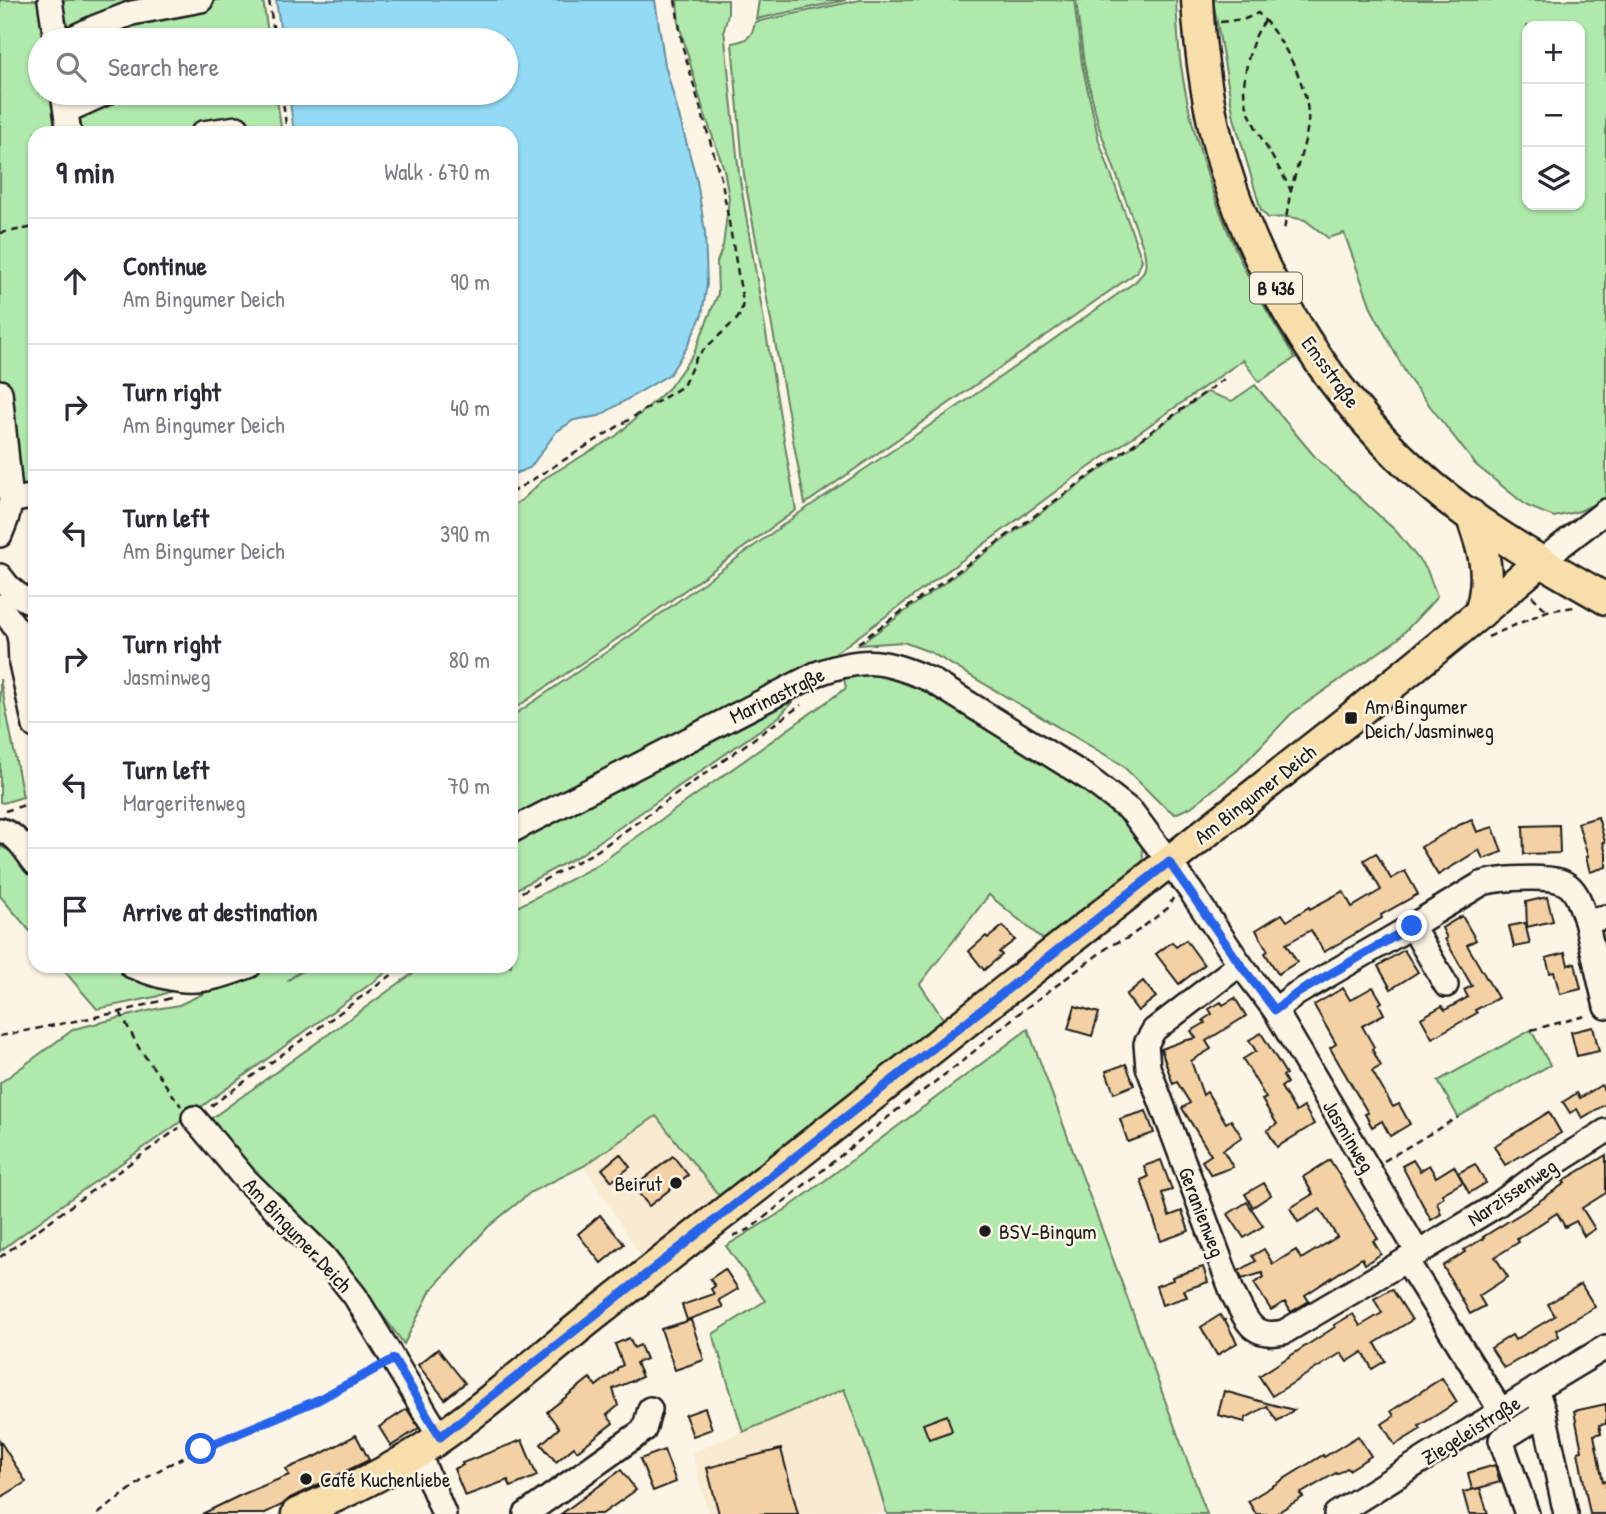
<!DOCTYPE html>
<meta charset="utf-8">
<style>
body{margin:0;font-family:"Patrick Hand",sans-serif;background:#f7f7f7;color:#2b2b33}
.controls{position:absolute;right:21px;top:21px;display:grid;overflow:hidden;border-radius:14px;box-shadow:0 2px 5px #0004}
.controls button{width:63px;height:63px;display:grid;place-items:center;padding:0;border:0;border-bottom:2px solid #e1e1e2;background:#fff;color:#2b2b33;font:35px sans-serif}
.stop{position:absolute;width:21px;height:21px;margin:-16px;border:5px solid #2563eb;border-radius:50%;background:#fff}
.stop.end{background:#2563eb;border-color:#fff;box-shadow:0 2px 7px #0008}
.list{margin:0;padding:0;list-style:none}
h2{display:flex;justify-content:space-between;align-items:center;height:91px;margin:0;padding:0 28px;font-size:30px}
h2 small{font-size:23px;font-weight:400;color:#7c7c81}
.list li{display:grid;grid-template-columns:46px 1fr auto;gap:21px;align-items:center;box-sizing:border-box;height:126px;padding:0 28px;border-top:2px solid #e1e1e2}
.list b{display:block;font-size:26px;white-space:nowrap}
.list p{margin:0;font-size:23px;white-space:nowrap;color:#7c7c81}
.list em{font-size:23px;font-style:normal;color:#7c7c81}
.icon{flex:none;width:38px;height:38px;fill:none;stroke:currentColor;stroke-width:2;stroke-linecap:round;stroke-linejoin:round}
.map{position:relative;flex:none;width:1606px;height:1514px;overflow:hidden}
.search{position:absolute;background:#fff;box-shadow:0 2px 5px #0004;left:28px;top:28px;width:490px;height:77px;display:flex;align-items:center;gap:18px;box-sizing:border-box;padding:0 24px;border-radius:38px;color:#7c7c81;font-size:26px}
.panel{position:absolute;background:#fff;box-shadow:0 2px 5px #0004;left:28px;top:126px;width:490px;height:847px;border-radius:21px}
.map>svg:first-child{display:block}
.built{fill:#f9ead2}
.green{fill:#b0e9ac;stroke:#668264;stroke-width:2;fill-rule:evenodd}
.water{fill:#93daf5;stroke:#638e9e;stroke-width:2}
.building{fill:#f3d1a4;stroke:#1c1c1c;stroke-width:2}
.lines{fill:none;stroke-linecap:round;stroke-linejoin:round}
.minor-casing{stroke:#1c1c1c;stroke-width:28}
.major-casing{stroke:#1c1c1c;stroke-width:35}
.path{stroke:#1c1c1c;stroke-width:2.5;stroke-dasharray:7 5;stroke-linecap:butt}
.minor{stroke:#fcf5e5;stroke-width:23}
.major{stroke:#f8deab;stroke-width:30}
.route{stroke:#2563eb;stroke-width:9}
.poi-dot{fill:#1c1c1c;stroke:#fcf5e5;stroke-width:2.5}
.labels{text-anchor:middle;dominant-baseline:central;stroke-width:5;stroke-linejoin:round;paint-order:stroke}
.shield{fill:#fcf5e5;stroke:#5f5d58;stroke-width:2}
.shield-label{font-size:19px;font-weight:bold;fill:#1c1c1c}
.street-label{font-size:21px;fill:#1c1c1c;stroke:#fcf5e5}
.poi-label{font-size:21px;fill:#1c1c1c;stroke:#fcf5e5;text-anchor:start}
</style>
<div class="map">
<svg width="1606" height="1514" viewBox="0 0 1606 1514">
<rect width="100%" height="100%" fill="#fcf5e5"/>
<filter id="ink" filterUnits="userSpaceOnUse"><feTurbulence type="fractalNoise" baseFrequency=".0143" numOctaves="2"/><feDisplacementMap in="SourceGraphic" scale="14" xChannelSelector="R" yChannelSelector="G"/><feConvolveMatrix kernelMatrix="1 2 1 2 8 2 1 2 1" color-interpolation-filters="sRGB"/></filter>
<g filter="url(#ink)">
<g class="built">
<polygon points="657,1116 721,1198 642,1258 584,1166"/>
<polygon points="844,1389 870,1459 887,1514 708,1514 692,1453"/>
</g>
<g class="green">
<polygon points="0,0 263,0 269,40 40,40 40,93 276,93 282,133 35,133 35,506 0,514"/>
<polygon points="677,0 728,0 728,14 724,30 739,174 796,510 627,632 511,711 511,507 523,499 545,478 616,436 669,388 694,353 718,294 717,262 723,246 729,198 724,169 703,109 679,24"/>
<polygon points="759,0 846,0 756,19"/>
<path d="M860 0H1074L1082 64 1099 141 1142 260 1137 272 805 504 744 175 732 43C746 41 753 37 755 22Z"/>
<path d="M1076 0H1176C1177 20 1178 40 1180 59 1188 120 1211 194 1236 250 1252 288 1274 323 1295 358L1259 382 1243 360 1074 478 848 644 815 666 511 819V717L630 636 798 514 966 401 1135 282C1147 270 1147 266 1144 250L1099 127 1084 64Z"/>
<path d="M1213 0H1606V496L1604 499 1580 511 1554 517 1527 506 1476 465 1409 379 1372 310 1344 233 1328 238 1305 220 1289 217 1268 218 1261 210 1234 118ZM1527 26H1580V205H1527Z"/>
<polygon points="1255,385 1316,458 1396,531 1427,570 1437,597 1398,639 1291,714 1237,771 1191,807 1175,814 1159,802 1121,764 930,652 903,642 859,645 1207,392 1232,401"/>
<polygon points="881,672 922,686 1114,806 1139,836 1142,844 1143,860 1138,870 1046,942 989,895 920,984 946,1023 721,1198 656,1116 584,1166 531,1192 488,1227 431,1290 404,1344 329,1243 250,1171 208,1121 423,966 511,966 511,910 596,866 846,688 843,675"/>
<polygon points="0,679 23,797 3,803 0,802"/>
<polygon points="791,698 793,701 780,716 580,855 511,892 511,837"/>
<polygon points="0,846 18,855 35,877 35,937 0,896"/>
<polygon points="60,966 116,966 136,976 183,987 155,997 97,1009"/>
<polygon points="262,966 307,966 287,981 310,966 395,966 172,1128 63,1204 0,1251 0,1083 74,1029 156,1009 179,1005"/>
<polygon points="1028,1029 1207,1514 887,1514 870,1459 844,1389 743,1432 713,1334 765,1301 726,1246 788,1208"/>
<polygon points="1531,1030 1550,1065 1458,1117 1438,1081"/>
</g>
<polygon class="water" points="276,0 655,0 665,65 697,181 705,232 707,284 702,315 687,347 670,374 599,416 574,420 556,432 530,468 511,475 511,133 294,133 289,93 506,93 506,40 282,40"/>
<g class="building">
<polygon points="1598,817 1605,842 1603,842 1606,854 1606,867 1590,872 1586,857 1588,857 1578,823"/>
<polygon points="1472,820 1477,832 1493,827 1502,852 1483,859 1479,850 1438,875 1421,847 1459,825"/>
<polygon points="1559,825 1560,853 1524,854 1523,826"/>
<polygon points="1376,853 1391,879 1405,871 1418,894 1381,915 1382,918 1324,952 1311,930 1286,944 1297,962 1278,974 1265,953 1268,951 1256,930 1282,914 1287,921 1309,907 1310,909 1343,891 1352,907 1381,890 1364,860"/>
<polygon points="1547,897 1553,921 1527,927 1526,902"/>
<polygon points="1462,916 1476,940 1467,945 1498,998 1475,1010 1477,1013 1432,1038 1421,1018 1442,1006 1445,1010 1468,997 1464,990 1472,986 1445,939 1447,938 1442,928"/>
<polygon points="1525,923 1530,944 1514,947 1509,926"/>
<polygon points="1003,926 1015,940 999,952 1002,955 984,970 969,951 986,936 988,938"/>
<polygon points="1186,940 1204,965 1179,984 1156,954 1172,942 1176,947"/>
<polygon points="1404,950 1418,972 1391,989 1378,966"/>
<polygon points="1565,953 1568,965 1575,963 1581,989 1560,994 1554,972 1550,973 1546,958"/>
<polygon points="1143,981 1156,997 1138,1011 1126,995"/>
<polygon points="1373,987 1382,1002 1379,1004 1384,1014 1362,1026 1374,1047 1372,1049 1381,1066 1372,1071 1393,1107 1399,1104 1410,1124 1390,1136 1382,1121 1372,1127 1365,1114 1368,1113 1330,1048 1336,1044 1314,1005 1343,988 1350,1000"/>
<polygon points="1235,998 1246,1016 1206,1041 1211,1049 1191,1061 1203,1095 1207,1092 1226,1123 1231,1120 1242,1137 1223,1150 1233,1167 1211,1175 1202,1161 1211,1155 1182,1108 1190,1103 1177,1082 1173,1084 1161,1049 1183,1041 1196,1038 1191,1031 1205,1023 1203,1020 1212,1014 1209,1009 1221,1002 1223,1005"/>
<polygon points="1075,1006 1099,1013 1092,1036 1068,1029"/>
<polygon points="1593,1027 1599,1051 1577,1056 1571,1032"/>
<polygon points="1261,1033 1286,1074 1283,1076 1287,1083 1281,1087 1296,1112 1304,1107 1314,1124 1277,1147 1267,1130 1277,1124 1262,1100 1266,1098 1243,1059 1256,1051 1249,1040"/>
<polygon points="1126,1064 1134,1085 1114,1093 1106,1071"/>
<polygon points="1601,1085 1606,1093 1606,1104 1582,1118 1577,1109 1570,1113 1563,1102 1577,1093 1580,1098"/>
<polygon points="1146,1111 1154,1133 1128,1142 1120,1119"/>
<polygon points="1549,1112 1561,1133 1505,1165 1494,1146"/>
<polygon points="620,1154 630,1167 612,1181 602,1169"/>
<polygon points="1606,1155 1606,1193 1582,1208 1595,1229 1584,1236 1576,1221 1565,1227 1557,1213 1517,1239 1519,1242 1495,1257 1508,1277 1479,1296 1485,1306 1470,1314 1443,1266 1465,1252 1464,1250 1484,1238 1483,1237 1525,1211 1565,1183 1563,1181"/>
<polygon points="673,1156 688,1175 649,1206 634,1187"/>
<polygon points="1161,1160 1172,1190 1162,1193 1169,1216 1182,1211 1189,1231 1161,1241 1141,1180 1148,1177 1144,1166"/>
<polygon points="1330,1160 1378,1239 1373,1241 1381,1254 1365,1264 1362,1258 1305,1295 1309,1301 1291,1312 1285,1302 1271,1310 1254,1283 1264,1277 1262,1273 1242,1279 1239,1271 1256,1261 1252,1256 1264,1249 1273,1264 1296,1250 1301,1259 1337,1237 1320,1209 1298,1222 1290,1208 1313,1194 1303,1177"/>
<polygon points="1413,1160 1420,1171 1429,1165 1436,1177 1454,1166 1463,1182 1442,1194 1444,1197 1437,1202 1441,1214 1431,1220 1402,1166"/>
<polygon points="1475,1164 1486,1183 1469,1193 1458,1173"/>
<polygon points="1264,1183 1271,1195 1253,1207 1245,1194"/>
<polygon points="1247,1202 1263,1226 1244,1238 1228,1214"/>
<polygon points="600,1215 624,1244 601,1263 578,1234"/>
<polygon points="1203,1267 1208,1282 1184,1290 1187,1297 1162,1305 1156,1286 1173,1280 1172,1277"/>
<polygon points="725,1269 738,1289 719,1300 723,1307 687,1320 682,1305 714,1294 711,1289 715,1286 710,1279"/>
<polygon points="1581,1284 1595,1307 1556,1330 1559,1336 1504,1368 1491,1348 1512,1335 1515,1340 1555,1316 1548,1304"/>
<polygon points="1392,1289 1412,1320 1375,1343 1385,1361 1372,1369 1363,1352 1347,1362 1341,1353 1272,1396 1259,1376 1335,1327 1334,1325 1353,1314 1360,1326 1382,1313 1374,1299"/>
<polygon points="1220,1315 1224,1321 1225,1320 1237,1343 1217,1355 1201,1327"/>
<polygon points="691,1320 704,1360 675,1370 661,1329"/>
<polygon points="629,1338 634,1348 640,1345 646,1359 636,1363 642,1377 613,1389 618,1406 607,1415 613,1423 577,1451 574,1447 556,1462 541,1444 559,1428 547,1412 590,1378 596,1386 617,1370 617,1368 623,1365 615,1344"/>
<polygon points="438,1349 465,1383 445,1399 418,1365"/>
<polygon points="1442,1378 1457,1402 1419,1426 1421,1429 1395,1445 1382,1424 1394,1416 1391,1411"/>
<polygon points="1224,1391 1270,1404 1294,1410 1277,1421 1267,1406 1246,1418 1245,1422 1218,1415"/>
<polygon points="1606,1404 1606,1424 1599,1425 1601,1433 1594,1435 1603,1482 1606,1481 1606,1514 1590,1514 1578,1452 1582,1451 1574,1411"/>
<polygon points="705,1408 712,1429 693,1436 685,1415"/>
<polygon points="407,1409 419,1428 391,1446 379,1427"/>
<polygon points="947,1415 952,1431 929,1439 923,1424"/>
<polygon points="356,1435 369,1460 290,1498 282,1505 263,1514 202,1514 241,1495 289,1475 286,1469 319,1455"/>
<polygon points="1358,1436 1371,1456 1349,1470 1347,1468 1337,1474 1336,1473 1300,1494 1303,1497 1275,1514 1256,1514 1248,1501 1323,1455 1324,1457"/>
<polygon points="522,1440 537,1476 511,1487 508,1480 465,1496 454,1469 463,1465 462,1463"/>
<polygon points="0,1441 26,1482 0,1498"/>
<polygon points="781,1449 798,1514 719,1514 707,1468"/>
<polygon points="664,1450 676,1482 653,1491 640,1459"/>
<polygon points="1495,1465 1500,1482 1472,1490 1468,1473"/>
<polygon points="621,1470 636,1490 602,1514 561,1514"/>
<polygon points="1480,1488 1488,1514 1469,1514 1463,1492"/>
</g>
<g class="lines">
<g class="minor-casing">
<g id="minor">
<polyline points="50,0 56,40"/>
<polyline points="68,40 96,27 132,13 201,0"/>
<polyline points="63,93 69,133"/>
<polyline points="66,111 106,93"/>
<polyline points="203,133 237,128"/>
<polyline points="0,392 11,501"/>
<polyline points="0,535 6,520 11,501 35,496"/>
<polyline points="1540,562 1606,511"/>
<path d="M0 576C9 589 20 599 35 603"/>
<polyline points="0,606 18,631 20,641 21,663 35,726"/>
<path d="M0 830C17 834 25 850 35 863"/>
<path d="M511 831 816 674C865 656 885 660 931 680L1088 778 1132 812 1190 890 1240 964 1275 1010 1418 1253 1406 1260 1501 1411"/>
<polyline points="1586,921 1606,1007"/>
<path d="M1412 926 1481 884C1496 878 1544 876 1560 881 1561 881 1568 885 1569 886 1579 894 1582 910 1586 921L1606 917"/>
<path d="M1240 964 1154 1030 1146 1044 1148 1067 1233 1294C1247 1320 1250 1339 1284 1332L1406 1260"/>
<path d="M132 966C181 985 200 985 249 966"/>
<polyline points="1275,1010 1296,994 1412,926 1446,985"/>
<polyline points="194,1118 245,1179 324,1257 355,1296 440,1437"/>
<polyline points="1418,1253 1497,1205 1546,1169 1606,1131"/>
<polyline points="1536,1389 1544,1413 1566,1514"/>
<polyline points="418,1452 444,1514"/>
<polyline points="526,1514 644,1430 650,1409"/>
<polyline points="1336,1514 1536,1389 1606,1347"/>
<polyline points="1527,1514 1501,1440 1544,1413"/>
</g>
</g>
<g class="major-casing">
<g id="major">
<path d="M1197 0C1200 54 1208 110 1223 162 1260 284 1335 405 1433 487 1486 531 1546 565 1606 599"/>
<path d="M1471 515C1484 552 1492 574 1480 613"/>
<path d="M297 1514C339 1495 381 1476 420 1451 480 1412 533 1364 588 1320L1351 718 1480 613 1540 562"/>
</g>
</g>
<g class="path">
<polyline points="269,0 275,40"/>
<path d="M1265 21C1256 32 1251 46 1248 60 1245 74 1242 90 1246 103 1254 132 1278 163 1291 191"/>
<path d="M1220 22 1245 19 1258 13C1282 37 1311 88 1308 124 1305 146 1297 166 1292 187 1288 201 1287 216 1284 230"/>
<polyline points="282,93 287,133"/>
<polyline points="0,233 35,227"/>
<polyline points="511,493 683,386 697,356 737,319 741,313 743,302 722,182 683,48 675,0"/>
<polyline points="1532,596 1547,611"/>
<polyline points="1488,637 1547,611 1574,607"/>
<polyline points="858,643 1224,379"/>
<polyline points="5,811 35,802"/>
<polyline points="511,898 597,851 801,705"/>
<polyline points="120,1012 139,1048 181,1106"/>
<polyline points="1531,1030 1589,1015"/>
<polyline points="0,1036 120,1012 171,998"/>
<polyline points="211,1106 404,966"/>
<polyline points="1384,1161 1458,1117"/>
<polyline points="733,1236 750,1229 897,1110 959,1064 1018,1014 1111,945 1128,938 1168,908 1173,898"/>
<polyline points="0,1257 179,1128"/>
<polyline points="98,1514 143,1480 166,1466 201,1449 318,1400 376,1369"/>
</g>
<use href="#minor" class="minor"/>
<use href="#major" class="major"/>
</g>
</g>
<g class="lines" filter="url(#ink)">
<polyline class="route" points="201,1449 318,1400 394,1359 440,1437 1169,862 1240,964 1275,1010 1296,994 1412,926"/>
</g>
<g class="poi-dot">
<rect x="1344" y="711" width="14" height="14" rx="3.5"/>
<circle cx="676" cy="1183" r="7"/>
<circle cx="985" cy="1231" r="7"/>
<circle cx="306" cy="1479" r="7"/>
</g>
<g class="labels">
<rect class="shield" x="1250" y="272.5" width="52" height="31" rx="5"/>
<g class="shield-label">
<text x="1276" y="288">B 436</text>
</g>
<g class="street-label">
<text transform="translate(1331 372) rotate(54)">Emsstraße</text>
<text transform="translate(777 695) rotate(-26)">Marinastraße</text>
<text transform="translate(1255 794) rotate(-38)">Am Bingumer Deich</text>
<text transform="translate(1349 1136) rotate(59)">Jasminweg</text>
<text transform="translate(1512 1192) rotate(-34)">Narzissenweg</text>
<text transform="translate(1202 1212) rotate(69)">Geranienweg</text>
<text transform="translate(298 1235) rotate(47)">Am Bingumer Deich</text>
<text transform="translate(1471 1430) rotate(-32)">Ziegeleistraße</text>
</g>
<g class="poi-label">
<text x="1365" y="706">Am Bingumer<tspan x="1365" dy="24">Deich/Jasminweg</tspan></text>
<text x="662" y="1183" text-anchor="end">Beirut</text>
<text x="999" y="1231">BSV-Bingum</text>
<text x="320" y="1479">Café Kuchenliebe</text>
</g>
</g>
</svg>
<div class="controls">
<button>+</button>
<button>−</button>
<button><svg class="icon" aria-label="layers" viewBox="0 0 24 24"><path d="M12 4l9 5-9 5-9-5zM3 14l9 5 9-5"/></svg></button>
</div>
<div class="stop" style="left:201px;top:1449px"></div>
<div class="stop end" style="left:1412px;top:926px"></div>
<div class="search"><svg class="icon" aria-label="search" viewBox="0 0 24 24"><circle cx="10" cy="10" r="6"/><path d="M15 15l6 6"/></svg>Search here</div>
<section class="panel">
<h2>9 min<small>Walk · 670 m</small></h2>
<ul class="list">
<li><svg class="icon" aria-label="ahead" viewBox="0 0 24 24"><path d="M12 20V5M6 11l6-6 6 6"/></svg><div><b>Continue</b><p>Am Bingumer Deich</p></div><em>90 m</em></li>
<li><svg class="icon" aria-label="right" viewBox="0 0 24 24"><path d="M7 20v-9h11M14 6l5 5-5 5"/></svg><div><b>Turn right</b><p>Am Bingumer Deich</p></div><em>40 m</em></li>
<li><svg class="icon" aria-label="left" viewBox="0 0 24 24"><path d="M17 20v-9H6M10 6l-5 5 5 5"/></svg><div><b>Turn left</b><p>Am Bingumer Deich</p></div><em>390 m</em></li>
<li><svg class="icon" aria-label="right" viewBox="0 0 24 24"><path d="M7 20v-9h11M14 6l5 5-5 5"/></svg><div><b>Turn right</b><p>Jasminweg</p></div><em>80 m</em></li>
<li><svg class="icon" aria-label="left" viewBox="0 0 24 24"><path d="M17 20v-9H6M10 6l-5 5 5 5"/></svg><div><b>Turn left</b><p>Margeritenweg</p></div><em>70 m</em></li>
<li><svg class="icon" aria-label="arrive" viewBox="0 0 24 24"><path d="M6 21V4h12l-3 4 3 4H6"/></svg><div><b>Arrive at destination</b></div></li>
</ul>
</section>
</div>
